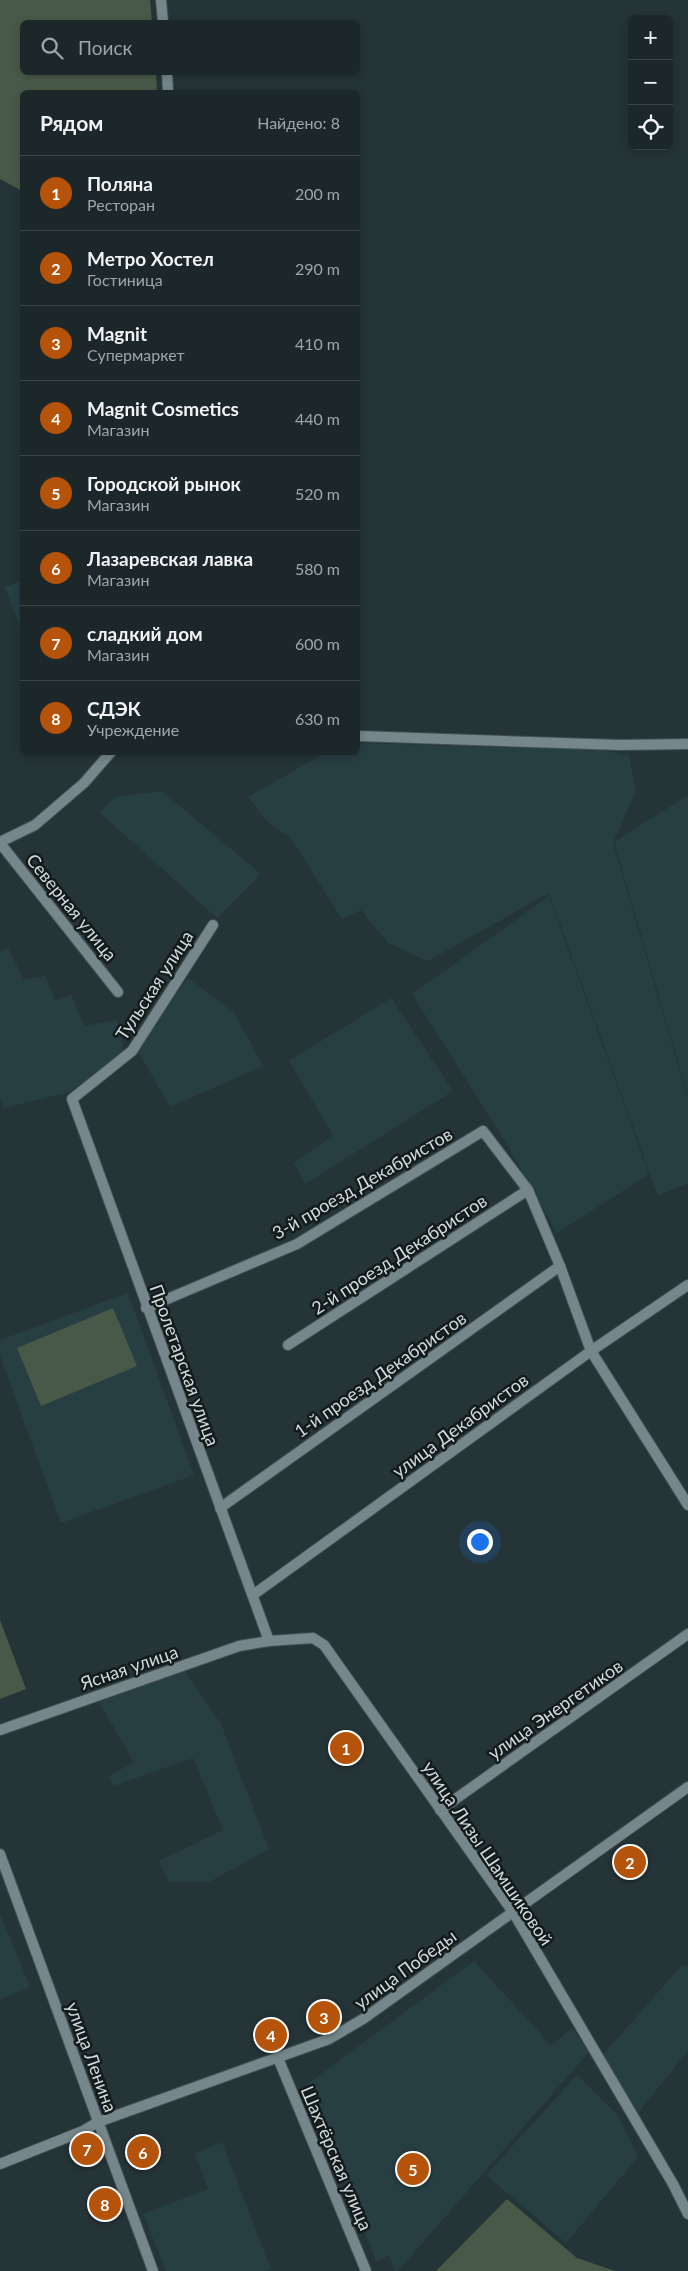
<!DOCTYPE html>
<html lang="ru">
<meta charset="utf-8">
<style>
body{margin:0;font-family:Lato,sans-serif;background:#293335;color:#f1f3f6}
.controls{position:absolute;right:15px;top:15px;display:grid;overflow:hidden;border-radius:8px;box-shadow:0 2px 8px #0003}
.controls button{width:45px;height:45px;display:grid;place-items:center;padding:0;border:0;border-bottom:1px solid #3a4446;background:#1c2729;color:#f1f3f6;font:25px sans-serif}
.you{position:absolute;left:479px;top:1541px;width:18px;height:18px;margin:-12px;border:4px solid #fff;border-radius:50%;background:#1a73e8;box-shadow:0 0 0 8px #1a73e833}
.badge{display:grid;place-items:center;width:32px;height:32px;border-radius:50%;background:#b45309;color:#fff;font-size:16px;font-weight:700}
.pin{position:absolute;translate:-50% -50%;border:2px solid #fff;box-shadow:0 1px 5px #0006}
.list{margin:0;padding:0;list-style:none}
h2{display:flex;justify-content:space-between;align-items:center;height:65px;margin:0;padding:0 20px;font-size:21px}
h2 small{font-size:16px;font-weight:400;color:#a0a5a8}
.list li{display:grid;grid-template-columns:32px 1fr auto;gap:15px;align-items:center;box-sizing:border-box;height:75px;padding:0 20px;border-top:1px solid #3a4446}
.list b{display:block;font-size:19px;white-space:nowrap}
.list p{margin:0;font-size:16px;white-space:nowrap;color:#a0a5a8}
.list em{font-size:16px;font-style:normal;color:#a0a5a8}
.icon{flex:none;width:28px;height:28px;fill:none;stroke:currentColor;stroke-width:2;stroke-linecap:round;stroke-linejoin:round}
.map{position:relative;flex:none;width:688px;height:2271px;overflow:hidden}
.search{position:absolute;background:#1c2729;box-shadow:0 2px 8px #0003;left:20px;top:20px;width:340px;height:55px;display:flex;align-items:center;gap:12px;box-sizing:border-box;padding:0 18px;border-radius:8px;color:#a0a5a8;font-size:19px}
.panel{position:absolute;background:#1c2729;box-shadow:0 2px 8px #0003;left:20px;top:90px;width:340px;height:665px;border-radius:8px}
.map>svg:first-child{display:block}
.built{fill:#273f43}
.green{fill:#495947}
.lines{fill:none;stroke-linecap:round;stroke-linejoin:round}
.minor-casing{stroke:#445153;stroke-width:12}
.minor{stroke:#75878a;stroke-width:10}
.labels{text-anchor:middle;dominant-baseline:central;stroke-width:5;stroke-linejoin:round;paint-order:stroke}
.street-label{font-size:18px;fill:#d1dbdc;stroke:#141b1c}
</style>
<div class="map">
<svg width="688" height="2271" viewBox="0 0 688 2271">
<rect width="100%" height="100%" fill="#253437"/>
<g class="built">
<polygon points="22,581 22,629 21,629 5,587"/>
<polygon points="358,743 603,750 629,756 636,791 613,843 688,1099 688,1183 658,1196 549,893 428,961 388,943 361,910 342,919 290,837 266,821 248,797 325,753 358,752"/>
<polygon points="162,791 261,874 217,918 100,813 115,797"/>
<polygon points="688,795 688,1096 614,842"/>
<polygon points="549,896 649,1174 557,1233 503,1138 412,994"/>
<polygon points="8,948 24,980 46,976 55,1001 71,994 84,1026 117,1020 124,1053 70,1092 4,1108 0,1099 0,952"/>
<polygon points="188,978 234,1012 263,1066 170,1107 135,1046"/>
<polygon points="391,998 453,1091 305,1184 294,1163 333,1135 289,1061"/>
<polygon points="128,1293 194,1475 61,1523 0,1356 0,1340"/>
<polygon points="185,1671 221,1724 269,1849 209,1882 168,1882 159,1861 223,1830 193,1758 113,1786 109,1776 134,1762 99,1702"/>
<polygon points="0,1913 30,1987 0,1999"/>
<polygon points="474,1961 551,2045 572,2028 589,2052 398,2271 395,2271 389,2256 376,2261 306,2085"/>
<polygon points="682,1965 688,1966 688,2051 638,2113 602,2056"/>
<polygon points="577,2075 619,2116 638,2157 566,2243 486,2175"/>
<polygon points="222,2142 271,2269 266,2271 166,2271 143,2214 208,2189 195,2153"/>
</g>
<g class="green">
<polygon points="0,0 150,0 152,22 22,22 22,72 156,73 157,92 22,92 22,191 0,179"/>
<polygon points="113,1308 137,1366 41,1406 17,1348"/>
<polygon points="0,1620 26,1689 0,1699"/>
<polygon points="507,2199 577,2258 615,2271 436,2271"/>
</g>
<g class="lines">
<g class="minor-casing">
<g id="minor">
<polyline points="161,0 163,22"/>
<polyline points="167,72 168,92"/>
<polyline points="358,736 621,745 688,744"/>
<polyline points="0,842 35,825 84,783 111,752"/>
<polyline points="0,843 118,992"/>
<polyline points="213,925 132,1051 72,1099 269,1641"/>
<polyline points="146,1308 297,1244 483,1131 528,1190 560,1266 591,1351 688,1505"/>
<polyline points="288,1345 528,1190"/>
<polyline points="220,1508 560,1266"/>
<polyline points="253,1595 591,1351 688,1285"/>
<polyline points="0,1730 239,1646 269,1641 313,1638 324,1645 513,1912 673,2184 688,2214"/>
<polyline points="440,1810 688,1634"/>
<polyline points="0,1854 153,2271"/>
<polyline points="278,2058 366,2271"/>
<polyline points="0,2164 83,2131 98,2122 329,2039 363,2019 688,1787"/>
</g>
</g>
<use href="#minor" class="minor"/>
</g>
<g class="labels">
<g class="street-label">
<text transform="translate(72 907) rotate(51)">Северная улица</text>
<text transform="translate(154 985) rotate(-57)">Тульская улица</text>
<text transform="translate(362 1183) rotate(-30)">3-й проезд Декабристов</text>
<text transform="translate(399 1254) rotate(-33)">2-й проезд Декабристов</text>
<text transform="translate(185 1365) rotate(70)">Пролетарская улица</text>
<text transform="translate(380 1374) rotate(-35)">1-й проезд Декабристов</text>
<text transform="translate(460 1425) rotate(-36)">улица Декабристов</text>
<text transform="translate(129 1667) rotate(-19)">Ясная улица</text>
<text transform="translate(555 1709) rotate(-35)">улица Энергетиков</text>
<text transform="translate(488 1853) rotate(56)">улица Лизы Шамшиковой</text>
<text transform="translate(405 1969) rotate(-36)">улица Победы</text>
<text transform="translate(92 2057) rotate(70)">улица Ленина</text>
<text transform="translate(337 2158) rotate(67)">Шахтёрская улица</text>
</g>
</g>
</svg>
<div class="controls">
<button>+</button>
<button>−</button>
<button><svg class="icon" aria-label="locate" viewBox="0 0 24 24"><circle cx="12" cy="12" r="6"/><path d="M12 2v4M12 18v4M2 12h4M18 12h4"/></svg></button>
</div>
<div class="you"></div>
<div class="pin badge" style="left:346px;top:1748px">1</div>
<div class="pin badge" style="left:630px;top:1862px">2</div>
<div class="pin badge" style="left:324px;top:2017px">3</div>
<div class="pin badge" style="left:271px;top:2035px">4</div>
<div class="pin badge" style="left:413px;top:2169px">5</div>
<div class="pin badge" style="left:143px;top:2152px">6</div>
<div class="pin badge" style="left:87px;top:2149px">7</div>
<div class="pin badge" style="left:105px;top:2204px">8</div>
<div class="search"><svg class="icon" aria-label="search" viewBox="0 0 24 24"><circle cx="10" cy="10" r="6"/><path d="M15 15l6 6"/></svg>Поиск</div>
<section class="panel">
<h2>Рядом<small>Найдено: 8</small></h2>
<ul class="list">
<li><span class="badge">1</span><div><b>Поляна</b><p>Ресторан</p></div><em>200 m</em></li>
<li><span class="badge">2</span><div><b>Метро Хостел</b><p>Гостиница</p></div><em>290 m</em></li>
<li><span class="badge">3</span><div><b>Magnit</b><p>Супермаркет</p></div><em>410 m</em></li>
<li><span class="badge">4</span><div><b>Magnit Cosmetics</b><p>Магазин</p></div><em>440 m</em></li>
<li><span class="badge">5</span><div><b>Городской рынок</b><p>Магазин</p></div><em>520 m</em></li>
<li><span class="badge">6</span><div><b>Лазаревская лавка</b><p>Магазин</p></div><em>580 m</em></li>
<li><span class="badge">7</span><div><b>сладкий дом</b><p>Магазин</p></div><em>600 m</em></li>
<li><span class="badge">8</span><div><b>СДЭК</b><p>Учреждение</p></div><em>630 m</em></li>
</ul>
</section>
</div>
